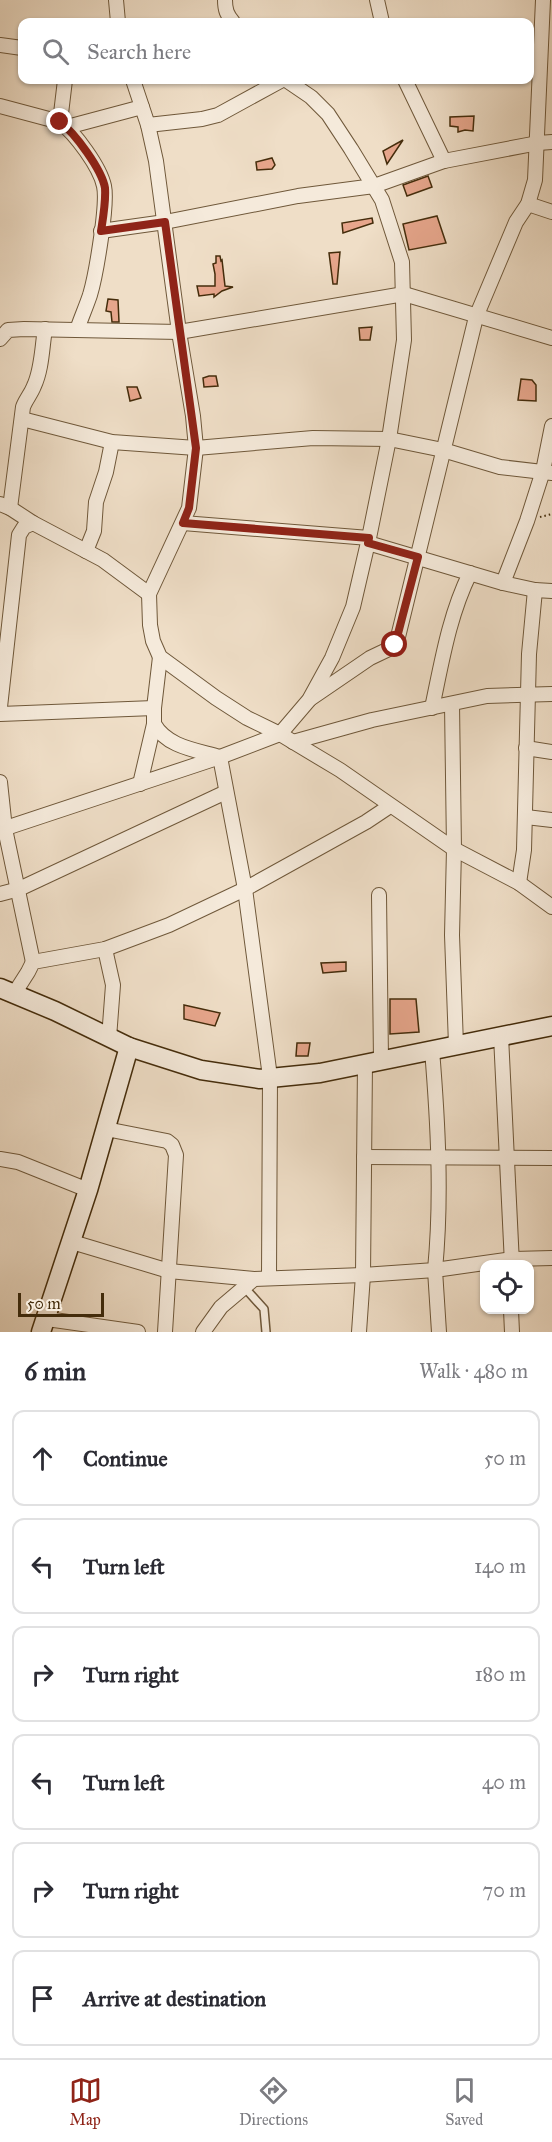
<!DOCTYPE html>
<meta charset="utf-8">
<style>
body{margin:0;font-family:"IM FELL Great Primer",serif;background:#f2f2f3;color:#2b2b33}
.controls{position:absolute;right:18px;bottom:18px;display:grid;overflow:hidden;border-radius:12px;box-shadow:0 2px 4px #0004}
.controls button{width:54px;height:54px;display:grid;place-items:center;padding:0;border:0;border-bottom:2px solid #e1e1e2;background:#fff;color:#2b2b33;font:30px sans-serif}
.scale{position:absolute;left:18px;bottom:15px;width:86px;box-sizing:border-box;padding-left:6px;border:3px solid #442c0b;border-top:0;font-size:16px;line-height:21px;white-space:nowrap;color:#442c0b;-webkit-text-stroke:4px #f5eadb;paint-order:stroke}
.stop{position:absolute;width:18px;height:18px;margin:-14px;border:4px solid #8f2418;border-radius:50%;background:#fff}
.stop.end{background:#8f2418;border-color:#fff;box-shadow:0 2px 6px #0008}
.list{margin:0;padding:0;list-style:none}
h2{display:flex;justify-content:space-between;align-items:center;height:78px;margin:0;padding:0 24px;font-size:26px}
h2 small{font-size:20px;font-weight:400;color:#7c7c81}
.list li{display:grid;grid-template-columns:39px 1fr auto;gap:18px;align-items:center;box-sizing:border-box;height:96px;margin:0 12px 12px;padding:0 12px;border:2px solid #e1e1e2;border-radius:12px}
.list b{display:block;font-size:22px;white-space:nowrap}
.list em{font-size:20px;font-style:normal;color:#7c7c81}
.icon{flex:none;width:33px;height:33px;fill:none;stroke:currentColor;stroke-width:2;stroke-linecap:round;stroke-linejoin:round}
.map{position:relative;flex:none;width:552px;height:1332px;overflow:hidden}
.search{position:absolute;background:#fff;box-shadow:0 2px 4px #0004;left:18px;right:18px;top:18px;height:66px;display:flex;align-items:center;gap:15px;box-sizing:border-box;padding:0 21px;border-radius:12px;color:#7c7c81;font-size:22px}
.sheet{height:726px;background:#fff}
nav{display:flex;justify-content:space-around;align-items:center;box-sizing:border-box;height:84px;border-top:2px solid #e1e1e2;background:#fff;font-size:16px;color:#7c7c81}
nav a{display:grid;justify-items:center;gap:3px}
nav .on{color:#8f2418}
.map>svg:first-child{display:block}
.building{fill:#e7a68c;stroke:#442c0b;stroke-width:1.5}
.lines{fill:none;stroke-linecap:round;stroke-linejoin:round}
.lane-casing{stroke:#6f583a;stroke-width:10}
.street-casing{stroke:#6f583a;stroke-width:16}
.secondary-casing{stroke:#442c0b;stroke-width:21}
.path{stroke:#442c0b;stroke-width:2;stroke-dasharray:1.5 3;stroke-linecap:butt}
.lane{stroke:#f5eadb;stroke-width:7}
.street{stroke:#f5eadb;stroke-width:14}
.secondary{stroke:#f5eadb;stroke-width:18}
.route{stroke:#8f2418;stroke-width:8}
</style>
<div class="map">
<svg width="552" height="1332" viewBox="0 0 552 1332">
<rect width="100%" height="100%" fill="#efdec7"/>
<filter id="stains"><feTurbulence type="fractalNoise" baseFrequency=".00333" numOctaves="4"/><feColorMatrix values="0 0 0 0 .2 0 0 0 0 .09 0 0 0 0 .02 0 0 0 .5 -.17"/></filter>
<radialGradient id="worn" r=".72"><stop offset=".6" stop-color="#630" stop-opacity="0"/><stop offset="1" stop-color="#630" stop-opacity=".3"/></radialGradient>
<g class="building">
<polygon points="474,116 473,131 465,130 458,132 458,127 450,126 450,117"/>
<polygon points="403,140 387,164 383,151"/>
<polygon points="272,158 275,165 272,169 257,170 256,162"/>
<polygon points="428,176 432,187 407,196 403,185"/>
<polygon points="437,216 446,243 409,250 403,224"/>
<polygon points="372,218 373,223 343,233 342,223"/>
<polygon points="340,252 337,284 333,284 329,253"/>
<polygon points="216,256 220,256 221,261 222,260 225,286 233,287 222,291 214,297 214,294 199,296 197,286 215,286 215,274 213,264 216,263"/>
<polygon points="108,299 118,300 119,322 112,322 111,312 106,311"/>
<polygon points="372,327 370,340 360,340 359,328"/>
<polygon points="209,376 216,376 218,386 204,387 203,378"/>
<polygon points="521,379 532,380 536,385 536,401 518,400"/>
<polygon points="127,387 137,387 141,398 130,401"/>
<polygon points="346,962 346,971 323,973 321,963"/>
<polygon points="390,999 416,999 419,1032 390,1034"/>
<polygon points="184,1005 220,1013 215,1026 184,1019"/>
<polygon points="297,1043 310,1043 308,1056 296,1056"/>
</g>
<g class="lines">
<g class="lane-casing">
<polyline id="lane" points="244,1287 264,1309 266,1332"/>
</g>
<g class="street-casing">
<g id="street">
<polyline points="116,0 118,22"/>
<path d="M225 0C225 10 227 15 233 22"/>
<polyline points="377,0 382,22"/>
<polyline points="0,45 22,48"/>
<polyline points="133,80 148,125 156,161 179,332 193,416 196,448 189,508 149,594 150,625 153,641 160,657 216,698 247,718 280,734 340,770 454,849 519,883 552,907"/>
<polyline points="405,80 444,161"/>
<path d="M0 106 60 122C75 133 100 167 104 186 108 204 96 275 90 295 86 307 81 318 77 330"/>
<polyline points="60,122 65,80"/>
<polyline points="148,125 202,119 218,115 282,80"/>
<polyline points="67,127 142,107"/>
<polyline points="528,204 552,212"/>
<polyline points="101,231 165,222 298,196 374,186 444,161 538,143 552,142"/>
<polyline points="0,339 8,330 24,329 179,332 404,294 552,338"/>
<polyline points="22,419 112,442 196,448 313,438 389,439 443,450 500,467 552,473"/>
<polyline points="0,504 10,508 33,523"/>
<path d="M10 508 23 407C26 399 31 394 34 386 42 369 42 347 45 329"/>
<polyline points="183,523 369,538"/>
<polyline points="368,543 503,583 535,590 552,591"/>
<polyline points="86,551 94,531 96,502 106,472 112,442"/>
<polyline points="503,583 527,521 543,471 552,426"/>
<polyline points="310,699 370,658 391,648 397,641 476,317 516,222 528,204 535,180 543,0"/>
<polyline points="452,704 454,849 452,935 456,1045"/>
<polyline points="0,707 19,535 24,527 33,523 103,560 149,594"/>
<path d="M432 708C442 661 449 616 470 573"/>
<polyline points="0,714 154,708"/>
<path d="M154 724C167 747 196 750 220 757L245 889 270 1077 269 1277"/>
<polyline points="293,742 372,720 487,696 552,694"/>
<polyline points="526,748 552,752"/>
<polyline points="0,782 5,829 33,962"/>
<polyline points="140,784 154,724 154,708 160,657"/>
<polyline points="526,817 552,820"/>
<polyline points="0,830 220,757 280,734 309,700 332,658 353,607 369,538 389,439 404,340 402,262 382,200 351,149 328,114 311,97 286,80"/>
<polyline points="519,883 524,850 529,654 535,590"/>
<polyline points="0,894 19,889 226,792"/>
<polyline points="379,895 381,1060"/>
<polyline points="105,949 113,985 109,1038"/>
<polyline points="14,994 28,972 33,962 105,949 169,925 245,889 366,822 390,806"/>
<polyline points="501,1036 512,1264"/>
<polyline points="106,1129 167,1141 172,1145 176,1155 165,1332"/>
<polyline points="364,1157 552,1158"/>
<polyline points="0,1159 18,1162 88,1190"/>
<polyline points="72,1242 169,1271 254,1279"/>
<polyline points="511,1310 512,1332"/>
<polyline points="47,1319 138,1332"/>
<path d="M203 1332 221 1307 254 1279 363 1275 435 1270C442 1197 438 1123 432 1050"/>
<polyline points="359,1332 363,1275 365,1063"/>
<polyline points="439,1332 435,1270 513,1259 552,1258"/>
</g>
</g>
<g class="secondary-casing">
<g id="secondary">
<polyline points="0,988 55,1011 129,1047 201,1070 260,1079 320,1073 552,1026"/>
<polyline points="41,1332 88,1190 129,1047"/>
</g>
</g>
<polyline class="path" points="540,517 552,514"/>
<use href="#lane" class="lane"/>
<use href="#street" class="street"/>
<use href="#secondary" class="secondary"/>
</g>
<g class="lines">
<path class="route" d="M60 122C75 133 102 170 105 188 106 202 103 218 101 231L165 222 196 448 189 508 183 523 369 538 368 543 418 557 395 645"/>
</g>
<rect width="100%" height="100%" filter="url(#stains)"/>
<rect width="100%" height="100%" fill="url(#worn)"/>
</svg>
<div class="controls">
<button><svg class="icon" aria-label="locate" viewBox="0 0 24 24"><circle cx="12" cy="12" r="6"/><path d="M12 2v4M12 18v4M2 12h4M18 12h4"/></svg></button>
</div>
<div class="scale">50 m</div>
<div class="stop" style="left:395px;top:645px"></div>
<div class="stop end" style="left:60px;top:122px"></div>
<div class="search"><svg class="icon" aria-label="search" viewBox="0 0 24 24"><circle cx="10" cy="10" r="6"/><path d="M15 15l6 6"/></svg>Search here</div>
</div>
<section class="sheet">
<h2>6 min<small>Walk · 480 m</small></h2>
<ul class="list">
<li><svg class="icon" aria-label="ahead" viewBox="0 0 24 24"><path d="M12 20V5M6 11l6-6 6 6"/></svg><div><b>Continue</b></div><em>50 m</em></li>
<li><svg class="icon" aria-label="left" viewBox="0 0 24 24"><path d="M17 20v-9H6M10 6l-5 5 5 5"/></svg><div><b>Turn left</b></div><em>140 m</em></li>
<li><svg class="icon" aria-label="right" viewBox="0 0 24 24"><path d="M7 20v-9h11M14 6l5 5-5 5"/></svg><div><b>Turn right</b></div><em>180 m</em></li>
<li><svg class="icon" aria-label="left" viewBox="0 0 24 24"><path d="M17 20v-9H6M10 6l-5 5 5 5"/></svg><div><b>Turn left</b></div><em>40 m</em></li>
<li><svg class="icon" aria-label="right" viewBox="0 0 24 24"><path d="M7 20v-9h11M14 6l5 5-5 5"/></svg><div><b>Turn right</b></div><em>70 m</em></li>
<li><svg class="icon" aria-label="arrive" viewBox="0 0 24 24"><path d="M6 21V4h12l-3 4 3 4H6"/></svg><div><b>Arrive at destination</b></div></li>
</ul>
</section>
<nav>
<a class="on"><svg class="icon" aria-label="map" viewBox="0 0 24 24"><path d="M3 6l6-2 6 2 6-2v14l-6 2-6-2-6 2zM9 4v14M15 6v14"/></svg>Map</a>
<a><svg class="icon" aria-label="directions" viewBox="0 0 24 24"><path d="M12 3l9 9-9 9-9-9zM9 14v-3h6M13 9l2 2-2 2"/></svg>Directions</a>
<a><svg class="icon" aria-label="saved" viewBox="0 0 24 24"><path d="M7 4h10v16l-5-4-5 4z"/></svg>Saved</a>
</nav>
